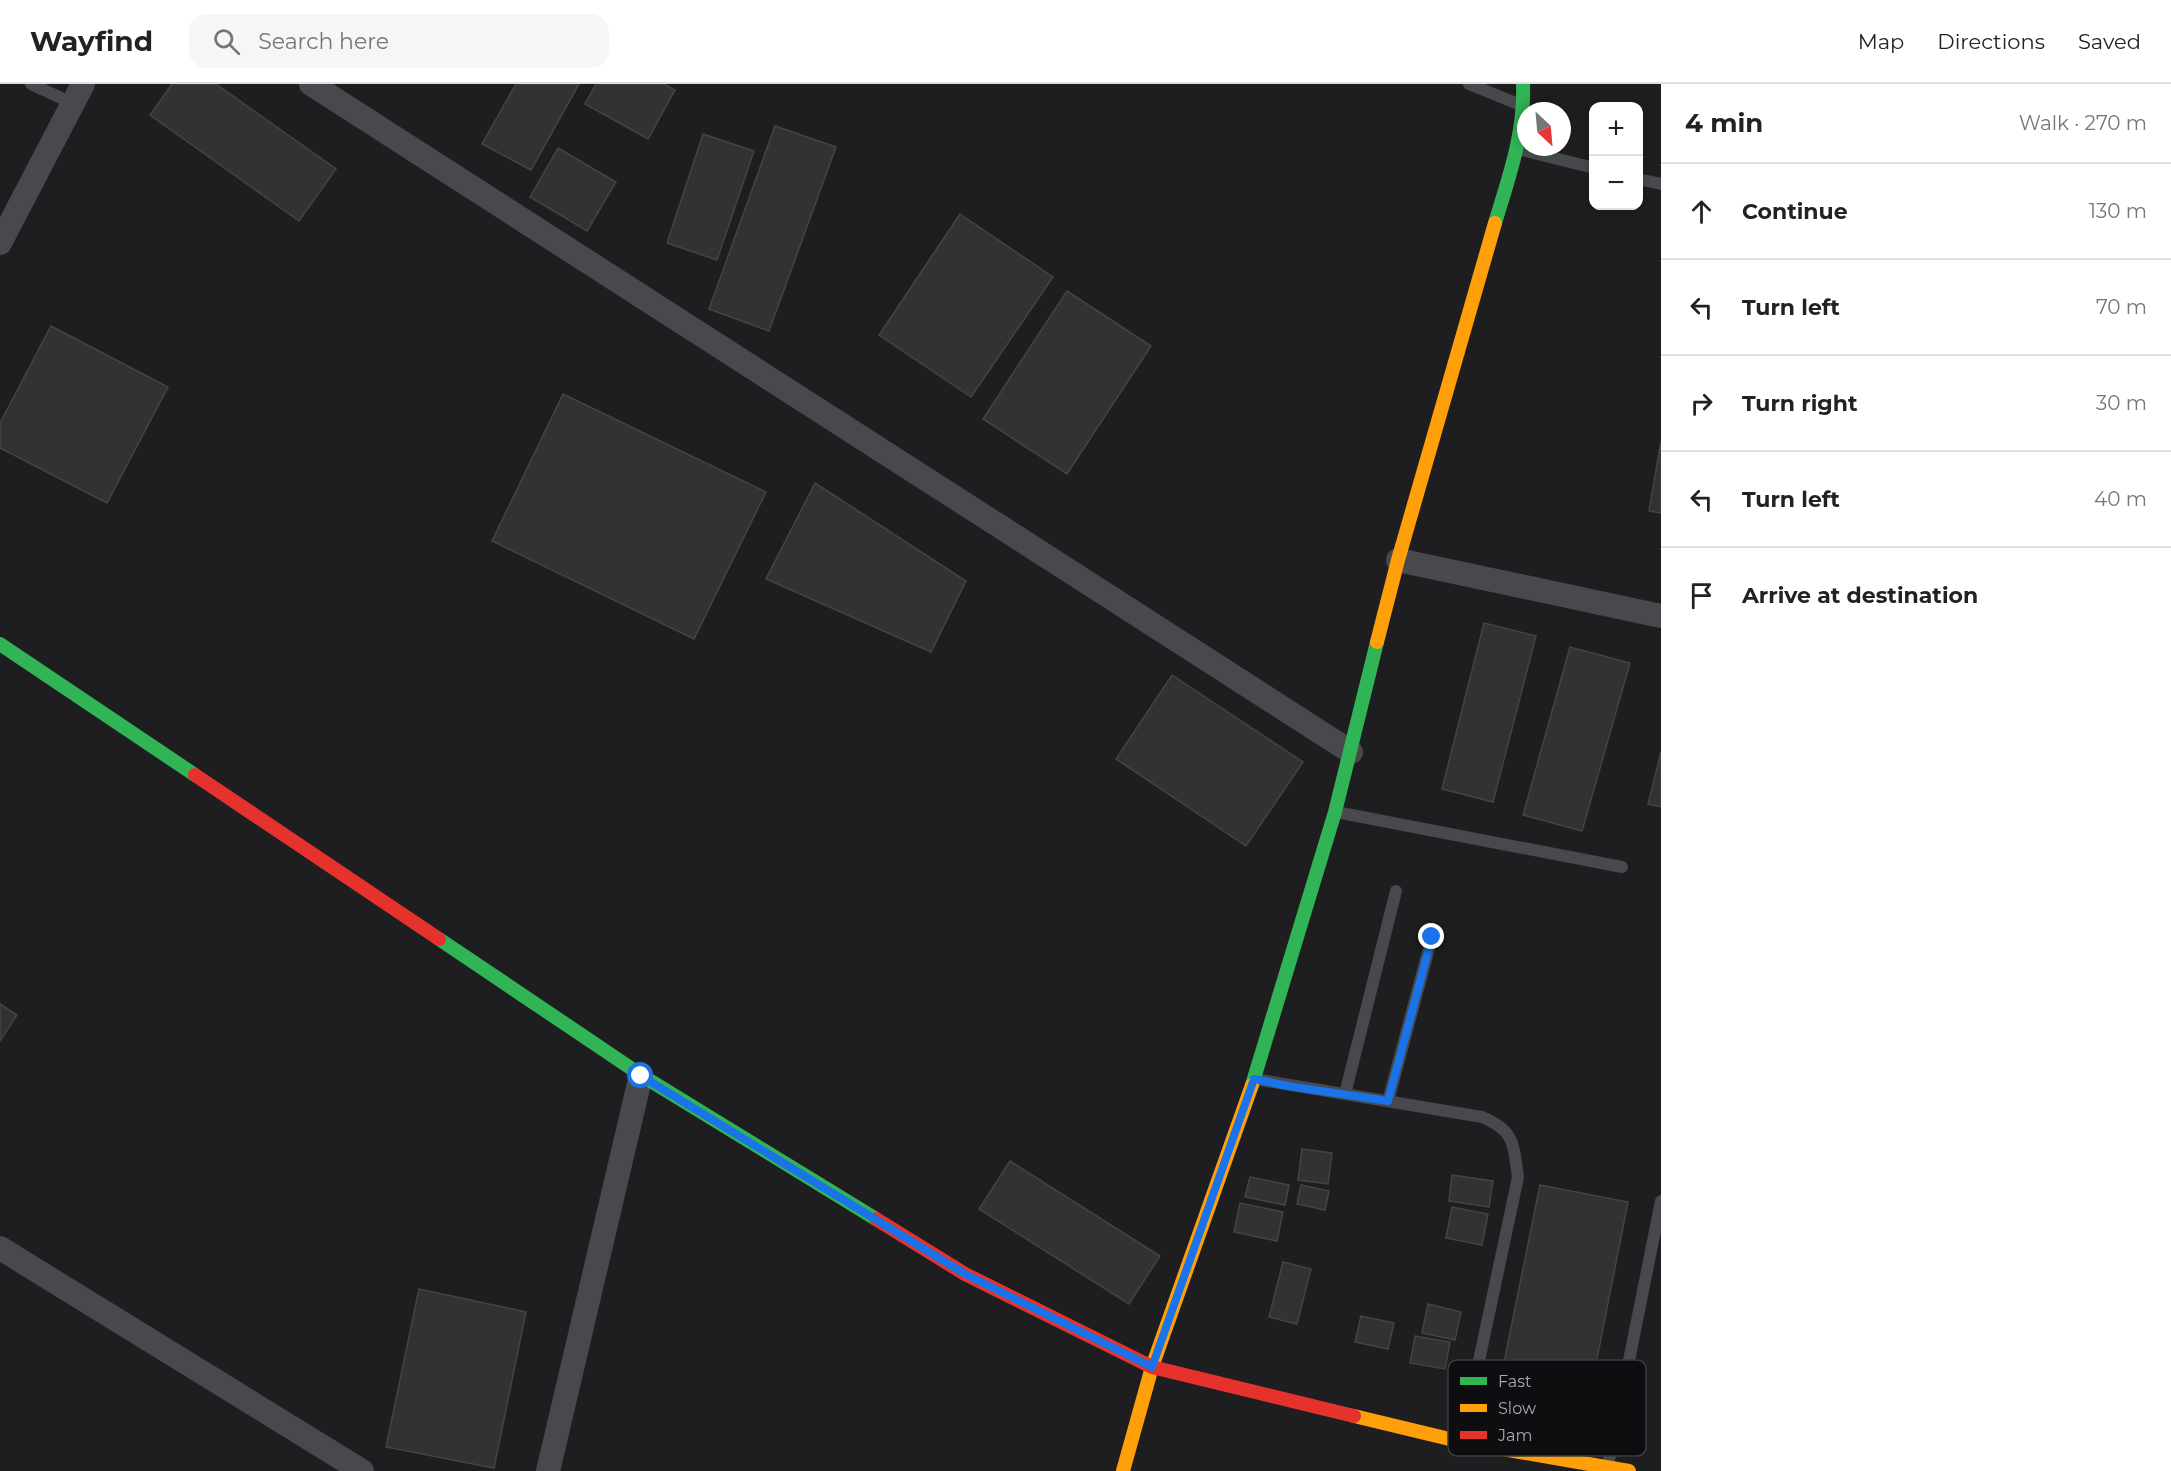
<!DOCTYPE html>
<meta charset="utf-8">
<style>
body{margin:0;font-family:Montserrat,sans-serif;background:#f6f6f6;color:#222}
.controls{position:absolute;right:18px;top:18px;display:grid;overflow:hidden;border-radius:12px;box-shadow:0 3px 9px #0003}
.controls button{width:54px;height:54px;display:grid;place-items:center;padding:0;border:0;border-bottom:2px solid #e0e0e0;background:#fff;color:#222;font:30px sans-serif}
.compass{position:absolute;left:1517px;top:18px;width:54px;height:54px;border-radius:50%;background:#fff;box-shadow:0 3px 9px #0003;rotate:154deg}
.stop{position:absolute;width:18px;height:18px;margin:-14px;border:4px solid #1a73e8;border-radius:50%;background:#fff}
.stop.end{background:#1a73e8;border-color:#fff;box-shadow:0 2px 6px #0008}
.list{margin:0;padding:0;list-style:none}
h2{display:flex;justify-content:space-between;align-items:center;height:78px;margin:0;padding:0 24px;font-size:26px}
h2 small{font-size:20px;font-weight:400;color:#767676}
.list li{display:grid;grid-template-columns:39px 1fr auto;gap:18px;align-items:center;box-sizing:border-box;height:96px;padding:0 24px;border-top:2px solid #e0e0e0}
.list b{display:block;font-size:22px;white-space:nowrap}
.list em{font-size:20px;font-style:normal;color:#767676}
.icon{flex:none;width:33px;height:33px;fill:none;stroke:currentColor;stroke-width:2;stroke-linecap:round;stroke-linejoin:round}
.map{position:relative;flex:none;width:1661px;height:1387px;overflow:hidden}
header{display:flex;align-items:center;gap:36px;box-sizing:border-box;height:84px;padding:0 30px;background:#fff;border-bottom:2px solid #e0e0e0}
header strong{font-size:28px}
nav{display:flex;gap:33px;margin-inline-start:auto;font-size:21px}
.search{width:420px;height:54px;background:#f6f6f6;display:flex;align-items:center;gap:15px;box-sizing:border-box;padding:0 21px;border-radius:18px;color:#767676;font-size:22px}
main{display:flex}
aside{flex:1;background:#fff}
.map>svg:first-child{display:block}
.built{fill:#1e1e20;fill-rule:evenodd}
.building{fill:#323233;stroke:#424448;stroke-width:1.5}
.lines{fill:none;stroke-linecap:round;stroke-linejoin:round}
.lane{stroke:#48494d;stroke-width:12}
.street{stroke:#48494d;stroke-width:24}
.fast{stroke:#30b455;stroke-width:14}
.slow{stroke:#ff9f0a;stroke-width:14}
.jam{stroke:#e5322d;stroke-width:14}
.route{stroke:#1a73e8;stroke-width:8}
.key{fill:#0e0e10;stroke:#3b3d42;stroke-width:1.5}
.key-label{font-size:16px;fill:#a4aab6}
</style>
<header>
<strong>Wayfind</strong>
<div class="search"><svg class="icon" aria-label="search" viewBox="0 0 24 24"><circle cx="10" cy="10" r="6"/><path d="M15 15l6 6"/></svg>Search here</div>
<nav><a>Map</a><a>Directions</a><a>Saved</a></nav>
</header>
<main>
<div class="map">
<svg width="1661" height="1387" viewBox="0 0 1661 1387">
<rect width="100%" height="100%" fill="#141414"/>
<path class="built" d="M0 0H1661V1387H0ZM1594 22H1638V122H1594ZM1526 27H1562V63H1526Z"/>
<g class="building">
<polygon points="172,0 216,0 336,85 299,137 150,31"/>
<polygon points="516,0 579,0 531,86 482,60"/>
<polygon points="596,0 664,0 675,6 648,55 585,20"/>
<polygon points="775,42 836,63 769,247 709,225"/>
<polygon points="703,50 754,67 717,176 667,159"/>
<polygon points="558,64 616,98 587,147 530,113"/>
<polygon points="960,130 1053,193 971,313 879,251"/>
<polygon points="1067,207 1151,262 1067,390 983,335"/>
<polygon points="51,242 168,303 107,419 0,364 0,339"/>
<polygon points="563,310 766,408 694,555 492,457"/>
<polygon points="1661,357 1661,429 1649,427"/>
<polygon points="815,399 966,497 931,568 766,495"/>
<polygon points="1484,539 1536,552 1493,718 1442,705"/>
<polygon points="1570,563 1630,579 1582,747 1523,731"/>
<polygon points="1172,591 1303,678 1246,762 1116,675"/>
<polygon points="1661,668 1661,723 1648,720"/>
<polygon points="0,920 17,931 0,957"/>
<polygon points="1302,1065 1332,1069 1328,1100 1298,1096"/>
<polygon points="1010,1077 1160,1172 1129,1220 979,1125"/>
<polygon points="1452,1091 1493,1097 1489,1123 1449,1117"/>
<polygon points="1250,1093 1289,1101 1285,1121 1245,1113"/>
<polygon points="1301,1101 1329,1107 1325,1126 1297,1120"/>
<polygon points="1540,1101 1628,1118 1590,1310 1501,1293"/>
<polygon points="1240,1119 1283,1128 1277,1157 1234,1148"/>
<polygon points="1452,1123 1488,1130 1482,1161 1446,1154"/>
<polygon points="1283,1178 1311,1185 1297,1240 1269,1233"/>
<polygon points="419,1205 526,1228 494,1384 386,1363"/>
<polygon points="1428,1220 1461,1228 1455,1256 1422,1249"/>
<polygon points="1361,1232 1394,1239 1388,1265 1355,1258"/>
<polygon points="1415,1252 1450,1258 1445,1285 1410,1279"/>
</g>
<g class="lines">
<g class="lane">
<polyline points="31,0 74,20"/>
<polyline points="1469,0 1523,22"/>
<polyline points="1518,65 1594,84"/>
<polyline points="1638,95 1661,100"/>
<polyline points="1336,728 1622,783"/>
<path d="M1255 995 1482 1033C1516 1047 1513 1061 1518 1093L1462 1357"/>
<polyline points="1345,1010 1396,807"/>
<polyline points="1388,1017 1432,853"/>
<polyline points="1608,1381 1661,1117"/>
</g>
<g class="street">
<polyline points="311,0 1351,668"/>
<polyline points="0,159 83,0"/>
<polyline points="1398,476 1661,532"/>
<polyline points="0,1164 362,1387"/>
<polyline points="548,1387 641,991"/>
</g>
<g class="fast">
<path d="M1495 139C1509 93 1525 48 1523 0"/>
<polyline points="0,560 195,691"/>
<polyline points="439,855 641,991 876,1135"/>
<polyline points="1252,1001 1335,728 1377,558"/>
</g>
<g class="slow">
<polyline points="1377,558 1398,476 1495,139"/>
<polyline points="1354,1332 1462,1358 1629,1387"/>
<polyline points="1123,1387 1152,1283 1252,1001"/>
</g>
<g class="jam">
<polyline points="195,691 439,855"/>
<polyline points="876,1135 965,1190 1152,1283 1354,1332"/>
</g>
</g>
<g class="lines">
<polyline class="route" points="641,992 965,1190 1152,1283 1254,995 1288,1002 1388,1017 1432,853"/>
</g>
<rect x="1448" y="1276" width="198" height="96" rx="9" class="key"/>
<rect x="1460" y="1293" width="27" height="8" fill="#30b455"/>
<rect x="1460" y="1320" width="27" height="8" fill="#ff9f0a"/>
<rect x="1460" y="1347" width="27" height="8" fill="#e5322d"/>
<g class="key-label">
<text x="1498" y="1303">Fast</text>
<text x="1498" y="1330">Slow</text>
<text x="1498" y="1357">Jam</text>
</g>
</svg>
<div class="controls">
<button>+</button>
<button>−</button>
</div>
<svg class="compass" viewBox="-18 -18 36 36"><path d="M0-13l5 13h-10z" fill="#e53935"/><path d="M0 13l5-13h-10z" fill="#767676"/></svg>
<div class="stop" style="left:641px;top:992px"></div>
<div class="stop end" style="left:1432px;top:853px"></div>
</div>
<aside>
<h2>4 min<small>Walk · 270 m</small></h2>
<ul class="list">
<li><svg class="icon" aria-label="ahead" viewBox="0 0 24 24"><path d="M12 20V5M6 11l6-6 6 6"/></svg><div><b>Continue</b></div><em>130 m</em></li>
<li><svg class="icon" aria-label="left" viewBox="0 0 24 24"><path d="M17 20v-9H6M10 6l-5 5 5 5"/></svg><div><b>Turn left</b></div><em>70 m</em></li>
<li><svg class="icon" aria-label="right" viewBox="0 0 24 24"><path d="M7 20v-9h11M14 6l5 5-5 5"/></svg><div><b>Turn right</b></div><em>30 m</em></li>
<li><svg class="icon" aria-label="left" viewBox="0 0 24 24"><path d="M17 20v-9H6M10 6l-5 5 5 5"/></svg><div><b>Turn left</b></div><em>40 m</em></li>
<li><svg class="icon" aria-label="arrive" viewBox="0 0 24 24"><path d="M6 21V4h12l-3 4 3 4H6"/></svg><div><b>Arrive at destination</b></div></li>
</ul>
</aside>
</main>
